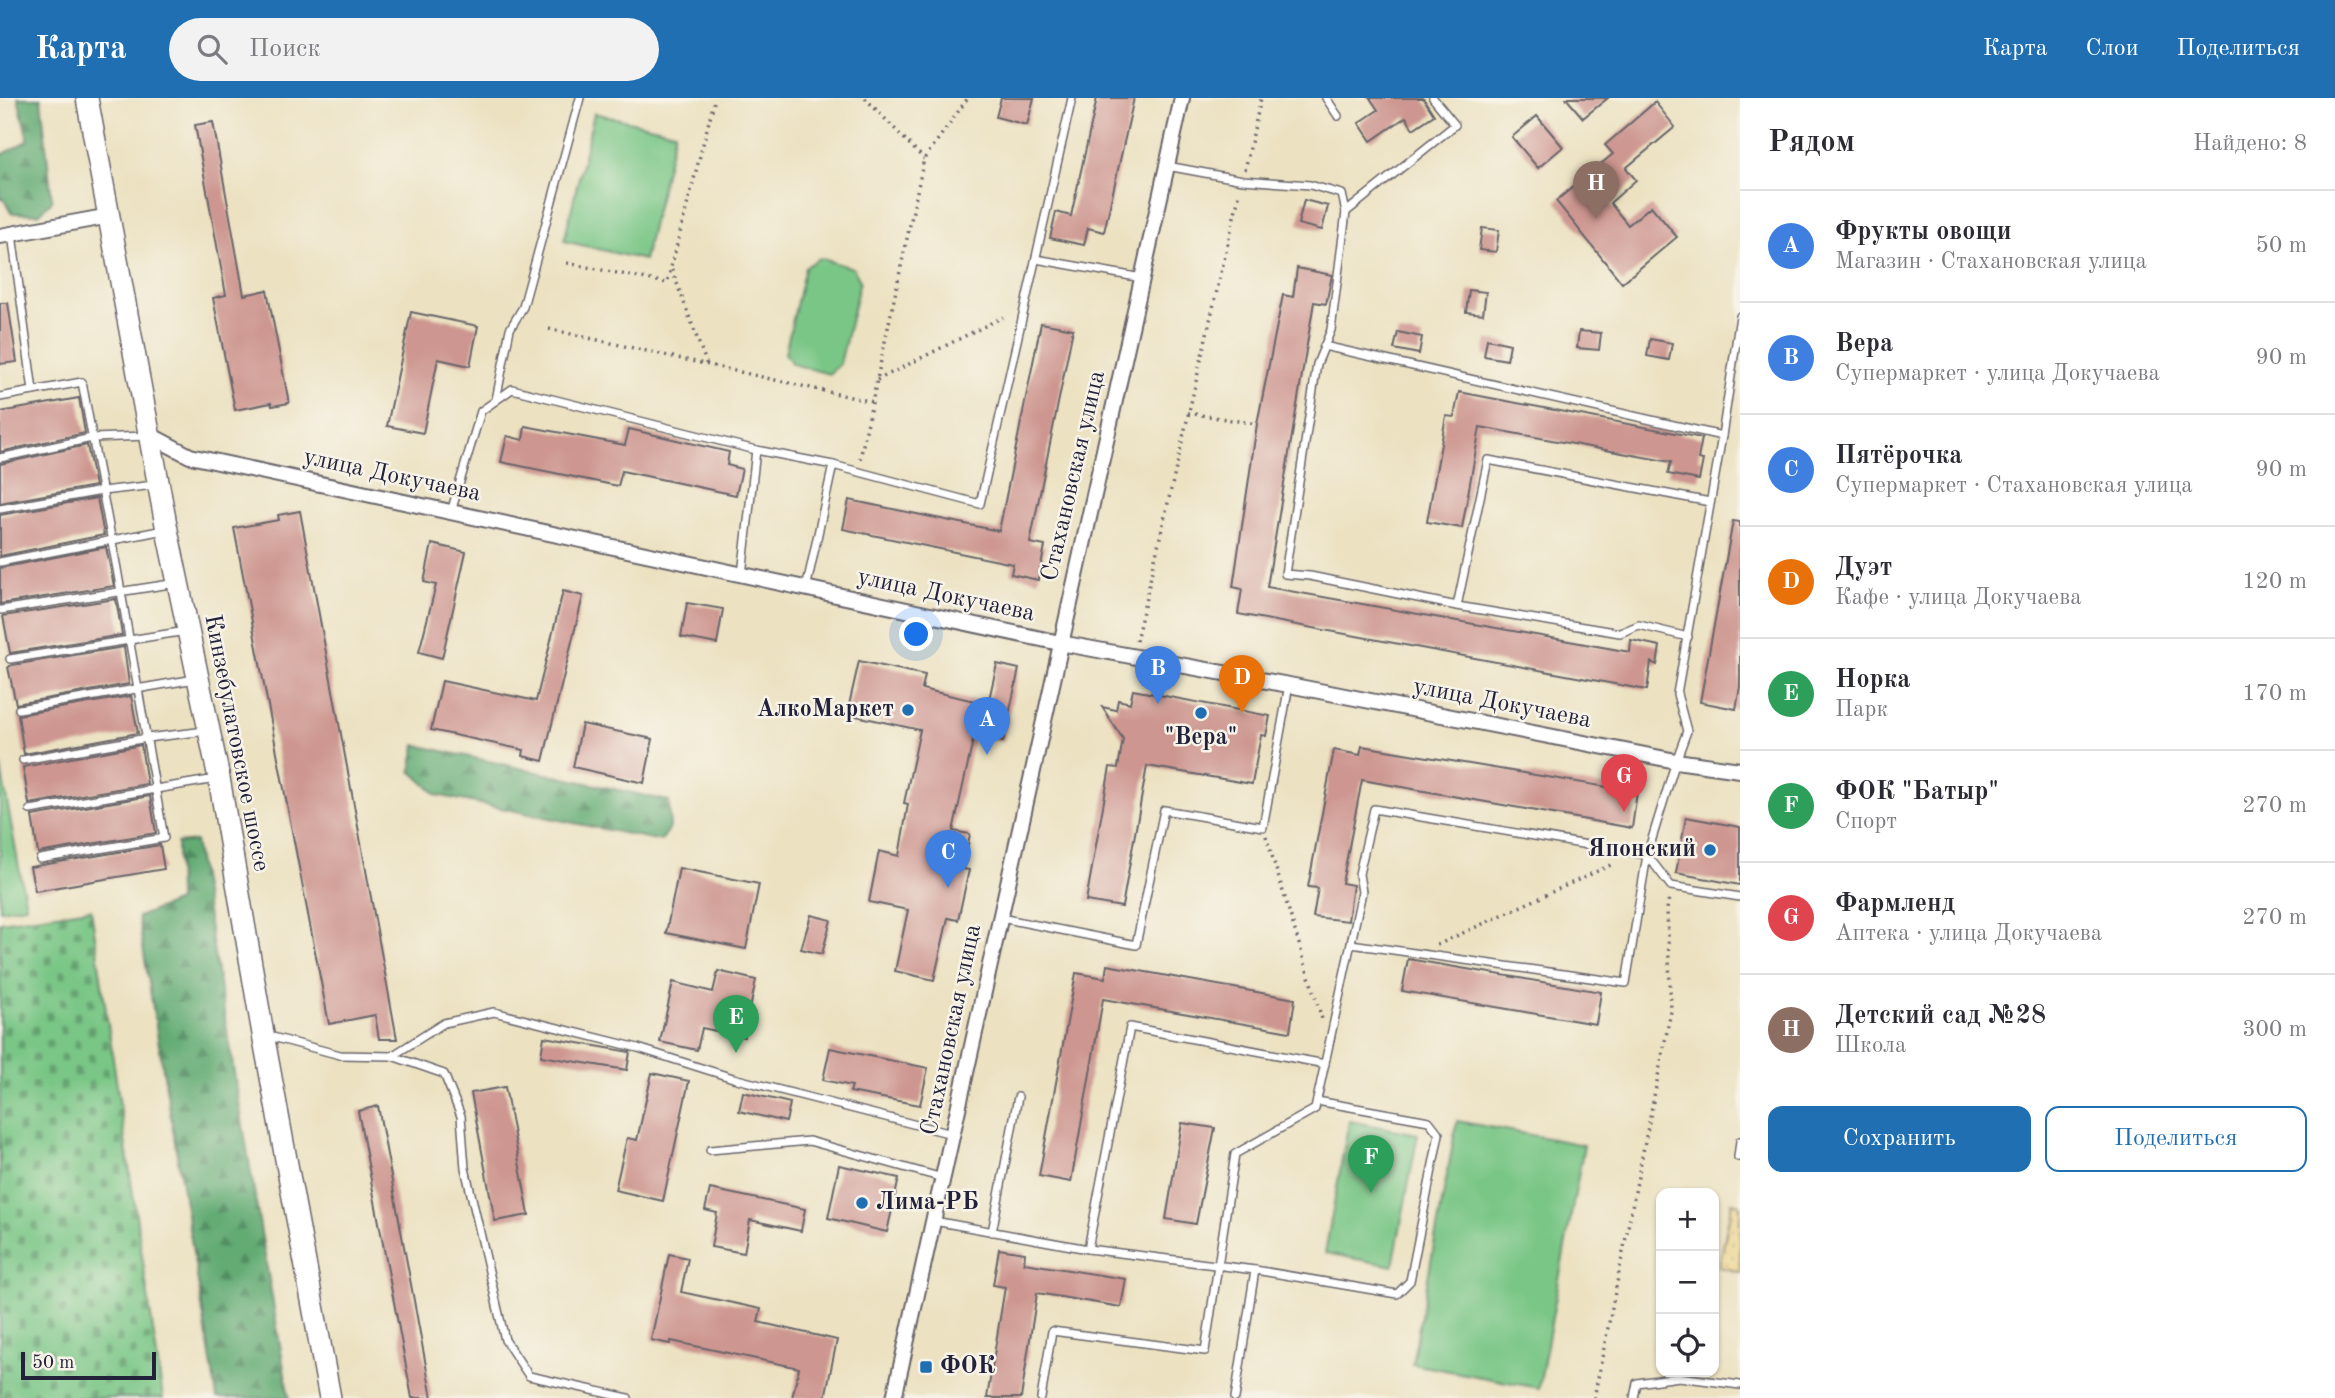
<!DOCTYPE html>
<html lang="ru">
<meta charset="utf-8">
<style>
body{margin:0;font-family:"Old Standard TT",serif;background:#f2f2f3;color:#2b2b33}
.controls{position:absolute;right:21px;bottom:21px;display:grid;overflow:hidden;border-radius:14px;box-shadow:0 2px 5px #0004}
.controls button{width:63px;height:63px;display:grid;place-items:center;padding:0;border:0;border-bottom:2px solid #e1e1e2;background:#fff;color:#2b2b33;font:35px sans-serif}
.scale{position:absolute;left:21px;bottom:18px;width:135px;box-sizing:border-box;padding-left:7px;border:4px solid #22223b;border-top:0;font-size:19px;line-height:24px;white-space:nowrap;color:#22223b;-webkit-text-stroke:5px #f7f3e8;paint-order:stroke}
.you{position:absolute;left:917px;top:537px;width:24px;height:24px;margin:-18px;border:5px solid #fff;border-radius:50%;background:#1a73e8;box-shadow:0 0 0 10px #1a73e833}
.badge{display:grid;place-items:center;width:46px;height:46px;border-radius:50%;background:#1f6fb2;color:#fff;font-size:23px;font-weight:700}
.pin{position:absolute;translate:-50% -58px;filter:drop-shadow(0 2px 4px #0008)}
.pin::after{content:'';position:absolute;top:37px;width:24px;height:21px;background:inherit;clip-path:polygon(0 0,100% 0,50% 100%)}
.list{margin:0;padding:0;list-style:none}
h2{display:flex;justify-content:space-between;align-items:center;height:91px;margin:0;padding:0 28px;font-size:30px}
h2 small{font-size:23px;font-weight:400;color:#7c7c81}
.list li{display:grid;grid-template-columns:46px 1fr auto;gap:21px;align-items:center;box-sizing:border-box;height:112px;padding:0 28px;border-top:2px solid #e1e1e2}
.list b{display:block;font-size:26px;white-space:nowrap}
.list p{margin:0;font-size:23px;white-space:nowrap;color:#7c7c81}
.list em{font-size:23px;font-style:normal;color:#7c7c81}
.actions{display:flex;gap:14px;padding:21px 28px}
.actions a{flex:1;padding:16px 0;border:2px solid #1f6fb2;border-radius:14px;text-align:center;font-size:24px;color:#1f6fb2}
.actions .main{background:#1f6fb2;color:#fff}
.icon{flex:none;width:38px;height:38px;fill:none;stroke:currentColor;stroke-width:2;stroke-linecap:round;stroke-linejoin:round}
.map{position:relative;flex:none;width:1740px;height:1300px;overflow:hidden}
header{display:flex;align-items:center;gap:42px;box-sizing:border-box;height:98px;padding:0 35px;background:#1f6fb2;color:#fff}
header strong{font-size:33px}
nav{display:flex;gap:38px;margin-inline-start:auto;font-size:24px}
.search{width:490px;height:63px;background:#f2f2f3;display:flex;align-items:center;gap:18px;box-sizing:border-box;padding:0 24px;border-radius:38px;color:#7c7c81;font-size:26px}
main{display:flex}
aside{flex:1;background:#fff}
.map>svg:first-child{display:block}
.green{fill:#79c686;stroke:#4e7460;stroke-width:2}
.forest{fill:url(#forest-firs);stroke:#426657;stroke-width:2}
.sand{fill:url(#sand-dots);stroke:#887e6c;stroke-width:2}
.cemetery{fill:url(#cemetery-stones);stroke:#4e7460;stroke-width:2}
.building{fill:#cd9690}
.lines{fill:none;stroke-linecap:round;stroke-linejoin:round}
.service-casing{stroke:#69656a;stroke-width:10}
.minor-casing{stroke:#69656a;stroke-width:18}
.secondary-casing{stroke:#69656a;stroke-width:24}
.path{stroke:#69656a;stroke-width:3.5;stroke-dasharray:2 5;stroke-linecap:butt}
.service{stroke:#fff;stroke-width:7}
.minor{stroke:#fff;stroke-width:14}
.secondary{stroke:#fff;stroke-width:21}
.poi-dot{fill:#1f6fb2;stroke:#f7f3e8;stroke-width:2.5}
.labels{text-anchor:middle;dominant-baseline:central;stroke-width:5;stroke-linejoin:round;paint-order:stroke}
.street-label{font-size:24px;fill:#22223b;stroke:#f7f3e8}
.poi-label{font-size:24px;font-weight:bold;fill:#22223b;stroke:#f7f3e8;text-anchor:end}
</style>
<header>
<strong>Карта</strong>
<div class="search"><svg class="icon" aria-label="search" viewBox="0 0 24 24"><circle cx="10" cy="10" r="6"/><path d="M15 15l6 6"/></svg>Поиск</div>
<nav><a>Карта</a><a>Слои</a><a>Поделиться</a></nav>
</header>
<main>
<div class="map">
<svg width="1740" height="1300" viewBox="0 0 1740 1300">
<defs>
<pattern id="forest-firs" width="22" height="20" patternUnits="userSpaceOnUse" patternTransform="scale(1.75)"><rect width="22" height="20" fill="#62ab73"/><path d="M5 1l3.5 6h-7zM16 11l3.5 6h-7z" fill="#508b60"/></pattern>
<pattern id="sand-dots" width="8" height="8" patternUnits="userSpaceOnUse" patternTransform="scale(1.75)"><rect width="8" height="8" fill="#eeda9e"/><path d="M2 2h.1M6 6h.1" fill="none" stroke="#ccbb89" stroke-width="1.8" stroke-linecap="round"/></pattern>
<pattern id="cemetery-stones" width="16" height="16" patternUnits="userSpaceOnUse" patternTransform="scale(1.75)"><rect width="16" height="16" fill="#79c686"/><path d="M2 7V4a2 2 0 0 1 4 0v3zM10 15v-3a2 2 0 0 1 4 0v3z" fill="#63a06f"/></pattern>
</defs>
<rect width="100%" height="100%" fill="#f7f3e8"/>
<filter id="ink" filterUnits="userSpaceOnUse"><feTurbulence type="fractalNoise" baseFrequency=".0143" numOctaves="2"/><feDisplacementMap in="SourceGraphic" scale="14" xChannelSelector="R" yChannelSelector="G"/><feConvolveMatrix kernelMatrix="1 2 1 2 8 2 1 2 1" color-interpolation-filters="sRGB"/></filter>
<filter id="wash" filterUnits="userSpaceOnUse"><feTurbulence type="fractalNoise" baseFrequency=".00686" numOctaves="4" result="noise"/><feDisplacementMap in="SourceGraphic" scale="28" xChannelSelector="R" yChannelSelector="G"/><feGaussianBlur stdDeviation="1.57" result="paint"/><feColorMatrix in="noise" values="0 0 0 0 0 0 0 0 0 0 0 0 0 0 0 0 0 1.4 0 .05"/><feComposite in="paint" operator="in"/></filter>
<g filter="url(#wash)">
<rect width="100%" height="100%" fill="#ece2c2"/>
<g class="green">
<polygon points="594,15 675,34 644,162 564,143"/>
<polygon points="819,160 853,170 860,183 840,266 829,276 792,266 785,255 805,169"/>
<polygon points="0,665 26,808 0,812"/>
<polygon points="1349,1023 1418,1036 1393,1168 1325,1155"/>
<polygon points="1457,1023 1584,1047 1539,1290 1412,1266"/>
</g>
<g class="forest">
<polygon points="18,0 41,0 52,103 39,116 11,115 3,100 0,100 0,58 28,42"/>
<polygon points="416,647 669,703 670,730 661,743 437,697 411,673"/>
<polygon points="195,743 289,1300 217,1300 138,819 178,803 177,745"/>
</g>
<polygon class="sand" points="1732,1104 1740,1106 1740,1174 1719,1169"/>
<polygon class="cemetery" points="91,811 163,1300 0,1300 0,824"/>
<g id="blocks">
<g class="building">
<polygon points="1001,0 1034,0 1027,27 996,19"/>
<polygon points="1097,0 1134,0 1104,134 1088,130 1084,147 1050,140 1056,114 1071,118"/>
<polygon points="1370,0 1423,0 1434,17 1413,31 1406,19 1371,43 1359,25 1378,12"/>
<polygon points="1566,0 1608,0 1583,20"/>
<polygon points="1655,4 1675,29 1626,70 1636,82 1610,105 1628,127 1651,108 1677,139 1622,185 1556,103 1613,56 1605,47"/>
<polygon points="1537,18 1563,49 1538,70 1512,39"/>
<polygon points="213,24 244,197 267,192 289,305 272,308 271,305 235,312 213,200 226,197 195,27"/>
<polygon points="1304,102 1328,108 1322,132 1298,126"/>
<polygon points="1482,130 1499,132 1496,154 1479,152"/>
<polygon points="1297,170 1332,177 1326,206 1314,204 1267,489 1630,554 1631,542 1660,548 1657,567 1651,564 1647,592 1238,516 1242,491 1233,489 1257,326 1283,197 1293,199"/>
<polygon points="1469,192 1486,194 1483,216 1466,214"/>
<polygon points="0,205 8,205 17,264 0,266"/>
<polygon points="411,214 478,228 470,268 438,261 423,335 387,328"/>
<polygon points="1041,225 1073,231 1030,445 1045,448 1038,482 1011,476 1013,466 843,431 849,402 999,433"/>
<polygon points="1579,233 1601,235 1599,252 1577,250"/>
<polygon points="1398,234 1422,239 1419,256 1394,251"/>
<polygon points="1487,241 1510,246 1507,262 1484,258"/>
<polygon points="1650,241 1672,245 1669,262 1647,258"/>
<polygon points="1459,294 1702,340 1698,361 1703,362 1699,382 1668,376 1671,364 1480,329 1462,430 1427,424 1446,318 1454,319"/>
<polygon points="79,300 85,335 0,354 0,314"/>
<polygon points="525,328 625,347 629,331 729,354 727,367 742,371 736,397 622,373 618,388 501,364 507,338 523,342"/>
<polygon points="87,347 95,388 0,405 0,366"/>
<polygon points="97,400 104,437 0,458 0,417"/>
<polygon points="300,413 397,941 379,941 375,917 329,926 234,430 279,422 278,417"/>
<polygon points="1733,423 1740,424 1740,589 1736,611 1700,604"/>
<polygon points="432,446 466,454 442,560 419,554 436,487 424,484"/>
<polygon points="106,449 114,488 0,506 0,470"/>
<polygon points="563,493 583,498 543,663 523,658 524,652 431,632 442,583 536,603"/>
<polygon points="116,501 122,537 10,555 3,518"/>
<polygon points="687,505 723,511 717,546 681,539"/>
<polygon points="124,549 129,586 16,606 8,569 12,567"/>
<polygon points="859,563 925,577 922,591 988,606 997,566 1019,571 1003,644 974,638 953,733 970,736 963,771 969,772 958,822 948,820 934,882 895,873 908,812 869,804 879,753 899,758 908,706 904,705 920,632 847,616"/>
<polygon points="1133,592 1270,618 1266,638 1261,637 1252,686 1147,668 1122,809 1086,803 1110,669 1118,670 1123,641 1102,609 1116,612 1118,602 1130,605"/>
<polygon points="131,598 138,635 24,656 18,617"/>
<polygon points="582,626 653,641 644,685 573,669"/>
<polygon points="141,647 147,686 29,706 23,669"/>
<polygon points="1362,648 1637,694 1632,730 1362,682 1342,785 1353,787 1348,823 1313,819 1318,790 1308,789 1334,652 1360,657"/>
<polygon points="150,698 156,735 38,755 32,718"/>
<polygon points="1686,719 1740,729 1740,787 1676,775"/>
<polygon points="160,747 164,771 35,793 30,769"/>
<polygon points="679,770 759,786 746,851 666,835"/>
<polygon points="811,817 831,822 822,856 801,851"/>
<polygon points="1408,861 1601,894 1596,926 1402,893"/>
<polygon points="1107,867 1295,901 1290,934 1103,901 1071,1084 1039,1078 1076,875 1105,880"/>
<polygon points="718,873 756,882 744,939 702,930 697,952 660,944 673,884 713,894"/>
<polygon points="544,939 630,954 627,972 541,958"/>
<polygon points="830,950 928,970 920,1007 850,994 852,988 823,982"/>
<polygon points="652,975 689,983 663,1103 615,1092 627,1040 637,1042"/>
<polygon points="505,989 529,1117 495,1123 471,995"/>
<polygon points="743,994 790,1005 786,1024 739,1013"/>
<polygon points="378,1008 432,1300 412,1300 358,1013"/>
<polygon points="1182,1025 1215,1030 1196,1126 1166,1121"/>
<polygon points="839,1067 899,1080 887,1134 828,1120"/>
<polygon points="710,1091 805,1111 801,1133 750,1122 744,1155 711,1149 717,1115 705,1112"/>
<polygon points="999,1151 1025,1155 1024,1165 1126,1181 1121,1209 1037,1195 1021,1300 987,1300 1005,1189 993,1187"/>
<polygon points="669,1156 688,1160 681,1194 761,1211 758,1224 837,1242 825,1300 792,1300 799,1270 671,1243 670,1246 651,1242"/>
</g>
</g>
</g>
<g filter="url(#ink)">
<use href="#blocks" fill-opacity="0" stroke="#69656a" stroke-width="2"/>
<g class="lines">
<g class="service-casing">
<g id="service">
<polyline points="1326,0 1338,18"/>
<polyline points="1167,68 1243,82 1310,87 1342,96 1346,114 1331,232 1317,266 1285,476 1310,478 1457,508 1620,535 1639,527 1688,539"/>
<polyline points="1346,114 1455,27 1433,0"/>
<polyline points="12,136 33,293 82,284 117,471 164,740 40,761"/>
<polyline points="1036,161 1142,180"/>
<polyline points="1324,248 1722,338"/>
<polyline points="0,299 33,293"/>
<polyline points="496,302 510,231 523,209 580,0"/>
<polyline points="756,352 833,367 806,491"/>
<polyline points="0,360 92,340 148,338"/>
<polyline points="833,367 980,406 1072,0"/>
<polyline points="0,411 102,393 155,387"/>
<polyline points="451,414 481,313 512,291 756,352 742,477"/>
<polyline points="0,464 164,432"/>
<polyline points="1457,508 1488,362 1710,404"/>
<polyline points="1,512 177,485"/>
<polyline points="10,561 186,533"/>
<polyline points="19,611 195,581"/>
<polyline points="23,662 147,640 206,633"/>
<polyline points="1676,663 1687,633 1677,596 1722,338 1740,218"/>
<polyline points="30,712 216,681"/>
<polyline points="1001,820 1136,847 1164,712 1263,729 1289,587"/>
<polyline points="1351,846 1626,885 1647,757 1676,663"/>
<polyline points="265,937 340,957 392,958 444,925 494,914 638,950 733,980 952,1036"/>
<polyline points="392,958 444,976 461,1018 465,1070 505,1242 529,1278 628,1300"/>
<polyline points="1740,1043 1738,1059 1740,1059"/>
<polyline points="710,1052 809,1043 943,1080"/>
<polyline points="934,1123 1088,1151 1255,1172 1235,1300"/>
<polyline points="992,1134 1018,999"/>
<polyline points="1088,1151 1130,929 1325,966"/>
<polyline points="1255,1172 1397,1196 1410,1183 1439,1036 1429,1023 1317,1003"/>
<polyline points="1041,1300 1052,1233 1205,1253 1235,1056 1315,1011 1362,794 1359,776 1374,711 1647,757 1671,788 1740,799"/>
<polyline points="1634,1300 1637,1285 1679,1279 1740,1287"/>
</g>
</g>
<g class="minor-casing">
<g id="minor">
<polyline points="0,138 110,118"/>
<polyline points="150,337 190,358 1060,545 1289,587 1676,663 1740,672"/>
<polyline points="894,1300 1182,0"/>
</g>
</g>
<g class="secondary-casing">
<polyline id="secondary" points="87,0 167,432 219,680 263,936 330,1300"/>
</g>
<g class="path">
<polyline points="865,0 924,61"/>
<polyline points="1245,72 1261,0"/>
<polyline points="567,165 667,185 715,0"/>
<polyline points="672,172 707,267"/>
<polyline points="549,231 873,304"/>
<polyline points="877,282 1003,219"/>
<polyline points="1188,315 1257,326"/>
<polyline points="860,361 924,61 968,0"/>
<polyline points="1136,543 1240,93"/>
<polyline points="1266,738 1322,921"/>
<polyline points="1437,847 1615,765"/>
<polyline points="1594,1300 1671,913 1667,811 1669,799"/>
</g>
<use href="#service" class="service"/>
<use href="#minor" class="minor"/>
<use href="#secondary" class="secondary"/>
</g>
</g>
<g class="poi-dot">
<circle cx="908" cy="612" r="7"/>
<circle cx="1201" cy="615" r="7"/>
<circle cx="1710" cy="752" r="7"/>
<circle cx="862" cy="1105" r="7"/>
<rect x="919" y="1262" width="14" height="14" rx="3.5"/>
</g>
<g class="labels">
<g class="street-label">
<text transform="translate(392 378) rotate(12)">улица Докучаева</text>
<text transform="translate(1074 378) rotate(-77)">Стахановская улица</text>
<text transform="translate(946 498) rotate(12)">улица Докучаева</text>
<text transform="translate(1502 606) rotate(11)">улица Докучаева</text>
<text transform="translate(236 645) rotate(79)">Кинзебулатовское шоссе</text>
<text transform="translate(952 932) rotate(-78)">Стахановская улица</text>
</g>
<g class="poi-label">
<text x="894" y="612">АлкоМаркет</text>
<text x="1201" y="640" text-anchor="middle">"Вера"</text>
<text x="1696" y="752">Японский</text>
<text x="876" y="1105" text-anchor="start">Лима-РБ</text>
<text x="940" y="1269" text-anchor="start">ФОК</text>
</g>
</g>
</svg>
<div class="controls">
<button>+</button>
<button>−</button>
<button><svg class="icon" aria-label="locate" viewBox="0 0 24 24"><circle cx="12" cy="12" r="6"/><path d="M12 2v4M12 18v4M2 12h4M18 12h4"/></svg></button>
</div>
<div class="scale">50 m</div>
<div class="you"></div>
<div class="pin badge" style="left:987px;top:657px;background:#3f7fe0">A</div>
<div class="pin badge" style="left:1158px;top:606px;background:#3f7fe0">B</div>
<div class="pin badge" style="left:948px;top:790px;background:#3f7fe0">C</div>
<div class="pin badge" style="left:1242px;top:615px;background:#e8710a">D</div>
<div class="pin badge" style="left:736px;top:955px;background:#2e9e5b">E</div>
<div class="pin badge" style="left:1371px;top:1095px;background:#2e9e5b">F</div>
<div class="pin badge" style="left:1624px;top:714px;background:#e0444e">G</div>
<div class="pin badge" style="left:1596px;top:121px;background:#8d6e63">H</div>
</div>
<aside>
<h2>Рядом<small>Найдено: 8</small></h2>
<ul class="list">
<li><span class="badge" style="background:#3f7fe0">A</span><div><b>Фрукты овощи</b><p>Магазин · Стахановская улица</p></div><em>50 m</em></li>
<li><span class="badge" style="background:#3f7fe0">B</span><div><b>Вера</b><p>Супермаркет · улица Докучаева</p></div><em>90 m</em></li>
<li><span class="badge" style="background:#3f7fe0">C</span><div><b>Пятёрочка</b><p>Супермаркет · Стахановская улица</p></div><em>90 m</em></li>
<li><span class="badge" style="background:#e8710a">D</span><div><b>Дуэт</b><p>Кафе · улица Докучаева</p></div><em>120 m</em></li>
<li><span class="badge" style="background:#2e9e5b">E</span><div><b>Норка</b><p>Парк</p></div><em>170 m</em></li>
<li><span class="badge" style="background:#2e9e5b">F</span><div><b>ФОК &quot;Батыр&quot;</b><p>Спорт</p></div><em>270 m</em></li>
<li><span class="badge" style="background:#e0444e">G</span><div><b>Фармленд</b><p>Аптека · улица Докучаева</p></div><em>270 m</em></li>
<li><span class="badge" style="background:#8d6e63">H</span><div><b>Детский сад №28</b><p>Школа</p></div><em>300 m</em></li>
</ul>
<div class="actions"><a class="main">Сохранить</a><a>Поделиться</a></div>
</aside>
</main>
